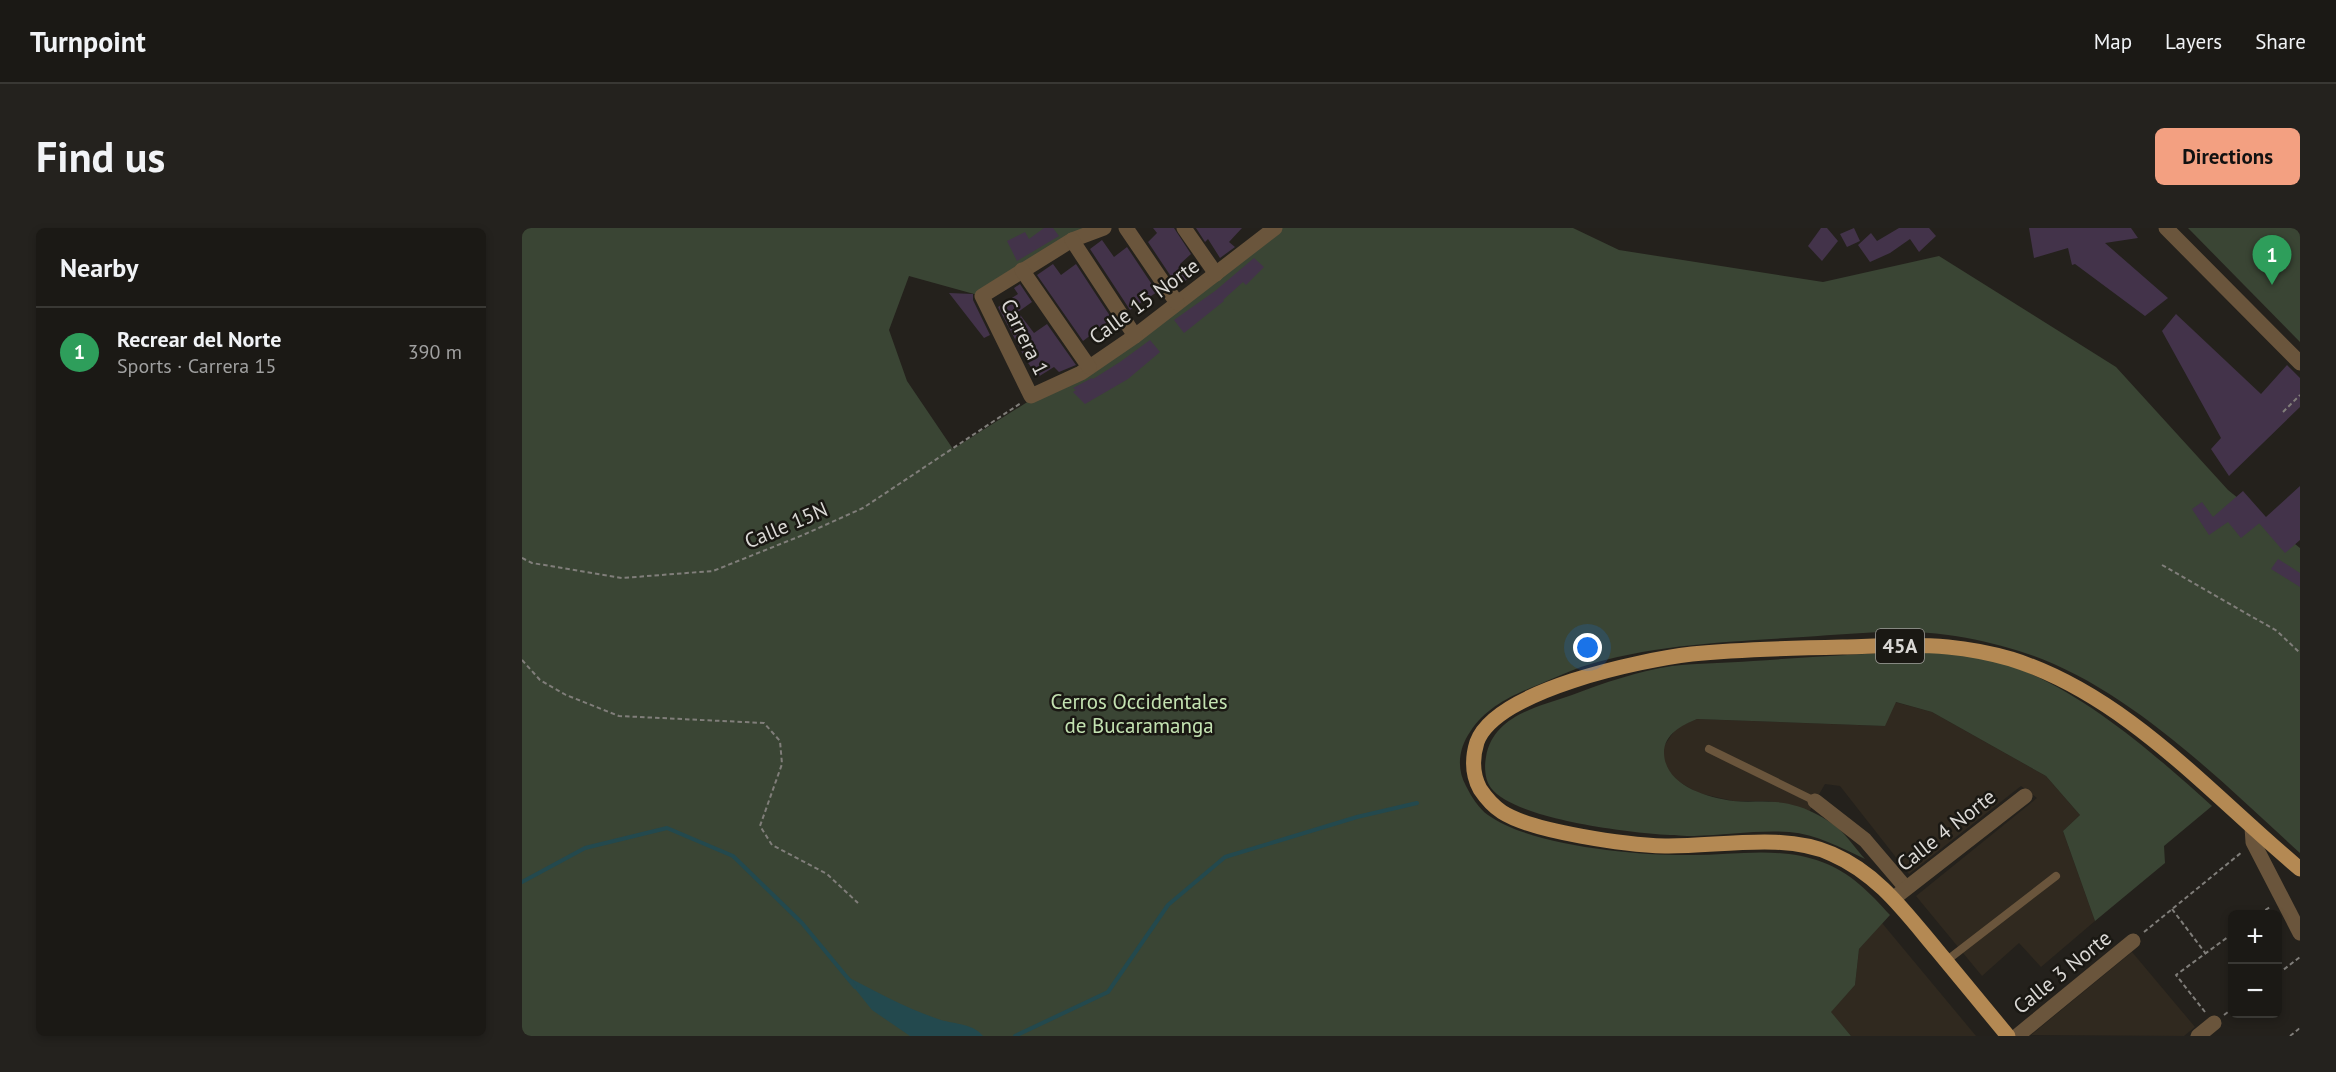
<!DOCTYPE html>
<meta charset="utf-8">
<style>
body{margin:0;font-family:"PT Sans",sans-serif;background:#24221e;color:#f1f3f6}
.controls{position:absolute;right:18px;bottom:18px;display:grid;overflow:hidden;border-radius:9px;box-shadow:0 3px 9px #0003}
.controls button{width:54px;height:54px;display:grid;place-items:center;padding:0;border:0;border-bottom:2px solid #393834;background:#1b1915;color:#f1f3f6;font:30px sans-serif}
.you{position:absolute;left:1066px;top:420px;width:21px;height:21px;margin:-15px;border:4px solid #fff;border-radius:50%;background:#1a73e8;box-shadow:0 0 0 9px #1a73e833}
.badge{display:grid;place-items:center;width:39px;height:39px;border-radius:50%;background:#f3a081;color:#fff;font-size:20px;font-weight:700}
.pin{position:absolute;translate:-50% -50px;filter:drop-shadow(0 2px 3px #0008)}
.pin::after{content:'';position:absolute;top:32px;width:21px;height:18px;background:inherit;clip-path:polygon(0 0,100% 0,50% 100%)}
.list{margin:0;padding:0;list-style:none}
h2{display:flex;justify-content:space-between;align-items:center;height:78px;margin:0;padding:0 24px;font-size:26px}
h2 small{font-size:20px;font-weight:400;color:#a0a0a0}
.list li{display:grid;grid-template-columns:39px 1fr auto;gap:18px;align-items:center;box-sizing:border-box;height:90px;padding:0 24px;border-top:2px solid #393834}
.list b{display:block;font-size:22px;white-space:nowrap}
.list p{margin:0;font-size:20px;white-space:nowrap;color:#a0a0a0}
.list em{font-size:20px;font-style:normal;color:#a0a0a0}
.map{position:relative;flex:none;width:1778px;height:808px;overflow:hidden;border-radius:9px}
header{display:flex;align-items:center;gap:36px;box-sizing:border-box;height:84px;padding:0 30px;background:#1b1915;border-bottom:2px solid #393834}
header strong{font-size:28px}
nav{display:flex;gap:33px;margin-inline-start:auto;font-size:21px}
.intro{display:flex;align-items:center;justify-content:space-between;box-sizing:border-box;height:144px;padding:0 36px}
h1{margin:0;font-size:42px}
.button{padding:15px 27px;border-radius:9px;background:#f3a081;color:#111;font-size:21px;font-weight:700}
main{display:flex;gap:36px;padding:0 36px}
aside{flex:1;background:#1b1915;border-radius:9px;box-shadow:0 3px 9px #0003}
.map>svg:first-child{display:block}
.built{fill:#30291f}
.green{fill:#3a4534}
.water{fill:#23494e}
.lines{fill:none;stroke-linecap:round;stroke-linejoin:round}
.stream{stroke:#23494e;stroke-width:4}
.building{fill:#43334a}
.path{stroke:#807e7a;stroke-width:2;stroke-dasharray:4.5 3;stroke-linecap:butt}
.lane{stroke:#6a553c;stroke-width:8}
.street{stroke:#6a553c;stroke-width:15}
.primary{stroke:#b48953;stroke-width:15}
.labels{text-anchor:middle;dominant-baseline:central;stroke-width:5;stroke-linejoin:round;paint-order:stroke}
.shield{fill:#1a1813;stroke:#a09e9b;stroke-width:1.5}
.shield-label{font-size:20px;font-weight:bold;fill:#dad8d5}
.street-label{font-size:21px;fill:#dad8d5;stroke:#1a1813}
.park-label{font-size:21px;fill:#c3e2b1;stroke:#1a1813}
</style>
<header>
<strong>Turnpoint</strong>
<nav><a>Map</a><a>Layers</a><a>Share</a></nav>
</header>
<div class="intro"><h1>Find us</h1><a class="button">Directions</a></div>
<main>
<aside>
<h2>Nearby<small></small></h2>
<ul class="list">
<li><span class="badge" style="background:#2e9e5b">1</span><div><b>Recrear del Norte</b><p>Sports · Carrera 15</p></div><em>390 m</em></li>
</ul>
</aside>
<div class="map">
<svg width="1778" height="808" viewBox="0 0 1778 808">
<rect width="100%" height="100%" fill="#24211c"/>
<g class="built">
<polygon points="1373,474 1410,484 1524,548 1558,587 1541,603 1573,693 1519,739 1497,715 1460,748 1394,668 1515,570 1499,558 1387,646 1318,558 1303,556 1287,584 1271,577 1246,573 1211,573 1176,565 1154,552 1142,537 1142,518 1155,499 1175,491 1362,498"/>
<polygon points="1360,695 1454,808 1329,808 1308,784 1333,757 1337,721"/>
<polygon points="1610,724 1673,799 1662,808 1509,807"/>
</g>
<g class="green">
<path d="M0 0H573L459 66H452L387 48 367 102 385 153 431 221 510 171 758 0H1051L1097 22 1301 54 1417 28 1594 139 1706 262 1778 320V625C1698 552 1602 455 1497 423 1475 416 1449 410 1426 407 1379 400 1329 406 1281 409 1206 414 1131 416 1059 439 1045 444 1032 450 1018 456 991 467 965 478 948 504 937 520 934 540 944 558 949 568 957 581 966 587 1008 618 1118 628 1170 627 1213 627 1258 618 1300 634 1328 644 1348 665 1368 687L1337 721 1333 757 1309 784 1329 808H0Z"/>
<polygon points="1666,0 1778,0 1778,114"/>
<path d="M1411 423C1429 426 1448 426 1466 431 1548 451 1628 522 1690 578L1642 618 1643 635 1573 693 1541 603 1558 587 1524 548 1410 484 1374 474 1363 498 1175 491C1160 497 1142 506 1142 525 1143 557 1183 569 1211 573 1231 575 1251 571 1271 577 1285 580 1305 591 1316 600 1326 609 1334 621 1343 631 1320 620 1294 606 1267 604 1236 602 1203 607 1172 608 1129 608 995 594 969 560 963 552 962 539 964 529 971 488 1015 479 1050 467 1082 455 1116 443 1150 438 1176 435 1204 435 1231 433 1291 429 1351 425 1411 423Z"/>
</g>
<path class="water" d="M322 747C353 763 385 781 419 792 433 796 452 796 461 808H388L350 782Z"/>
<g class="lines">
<g class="stream">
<polyline points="0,654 63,620 145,600 211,628 280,695 333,759"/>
<polyline points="493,808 586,764 646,677 703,629 835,589 895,575"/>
</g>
</g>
<g class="building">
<polygon points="522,0 531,0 537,8 495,33 485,13 503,4 507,11"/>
<polygon points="631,0 652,0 669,26 658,36 668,49 656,59 626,14 635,5"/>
<polygon points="674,0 720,0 707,14 713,19 698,30 686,11 683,14"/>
<polygon points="1299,0 1305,0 1316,13 1300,33 1286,18"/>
<polygon points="1332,0 1338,13 1325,19 1318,6"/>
<polygon points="1377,0 1407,0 1414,8 1397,24 1388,11 1368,25 1348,34 1336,17 1349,5 1355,13"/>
<polygon points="1507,0 1609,0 1616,10 1583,15 1646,70 1623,88 1553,36 1550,37 1546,20 1512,30"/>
<polygon points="580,12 592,29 605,19 635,64 608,82 568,21"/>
<polygon points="732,30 742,39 724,57 721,54 701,72 702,73 662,105 652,92 693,63"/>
<polygon points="531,36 539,47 554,36 590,91 561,113 515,47"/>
<polygon points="498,56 510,74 496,84 512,105 525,96 554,137 537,144 532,139 516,149 504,132 476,79 496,66 492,60"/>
<polygon points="427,65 451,66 451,72 468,107 462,110"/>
<polygon points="1654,86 1739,166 1765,137 1778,150 1778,179 1707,248 1689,221 1699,210 1640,103"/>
<polygon points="628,112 638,124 606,151 563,176 551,164 554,162 551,160 570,150 571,151 598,134"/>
<polygon points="1778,258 1778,312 1763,325 1737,295 1740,293 1719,310 1706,294 1687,307 1670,281 1680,274 1691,289 1721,263 1744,289"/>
<polygon points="1756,331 1778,345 1778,359 1749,341"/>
</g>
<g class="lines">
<g class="path">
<polyline points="1761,184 1778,167"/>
<polyline points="0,330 10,335 100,350 191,343 281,307 341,280 499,175"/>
<polyline points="1640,337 1755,403 1778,425"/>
<polyline points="0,432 18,452 44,467 97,488 242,495 258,513 260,536 238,598 250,617 305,646 336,675"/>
<polyline points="1650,681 1684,726"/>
<polyline points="1737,686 1748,679"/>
<polyline points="1622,704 1720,624"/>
<polyline points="1756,746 1778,729"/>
<polyline points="1683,784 1654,747 1710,706"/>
<polyline points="1702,787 1710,781"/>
<polyline points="1768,808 1778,800"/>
</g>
<g class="lane">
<polyline points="1187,521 1293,573"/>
<polyline points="1424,733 1534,648"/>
</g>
<g class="street">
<polyline points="582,0 550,12 460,68 509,168 559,145 613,108 753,0"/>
<polyline points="604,0 655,75"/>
<polyline points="662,0 694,46"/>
<polyline points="1644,0 1778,135"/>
<polyline points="550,12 613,108"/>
<polyline points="500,42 567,139"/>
<polyline points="1293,573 1343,612 1384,660"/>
<polyline points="1730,599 1731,614 1778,705"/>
<polyline points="1372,670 1503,568"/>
<polyline points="1495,808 1611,713"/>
<polyline points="1676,808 1692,795"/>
</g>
<path class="primary" d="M1486 808C1462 779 1439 751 1415 722 1383 684 1356 646 1310 626 1262 604 1195 619 1143 618 1105 617 1011 604 980 584 971 578 964 570 958 561 950 546 950 530 955 514 974 462 1119 432 1170 426 1220 421 1272 420 1322 419 1357 418 1392 416 1426 419 1447 421 1468 425 1489 431 1604 467 1688 566 1778 641"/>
</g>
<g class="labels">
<rect class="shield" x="1354" y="401" width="48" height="34" rx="4.5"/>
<g class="shield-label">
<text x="1378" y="418">45A</text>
</g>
<g class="street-label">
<text transform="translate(622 73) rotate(-36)">Calle 15 Norte</text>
<text transform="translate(503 109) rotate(64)">Carrera 1</text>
<text transform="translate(264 297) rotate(-23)">Calle 15N</text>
<text transform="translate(1424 602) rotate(-38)">Calle 4 Norte</text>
<text transform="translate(1540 744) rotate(-39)">Calle 3 Norte</text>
</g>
<g class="park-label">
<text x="617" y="473">Cerros Occidentales<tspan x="617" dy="24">de Bucaramanga</tspan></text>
</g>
</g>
</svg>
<div class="controls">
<button>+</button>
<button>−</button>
</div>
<div class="you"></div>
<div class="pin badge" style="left:1750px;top:57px;background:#2e9e5b">1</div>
</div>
</main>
